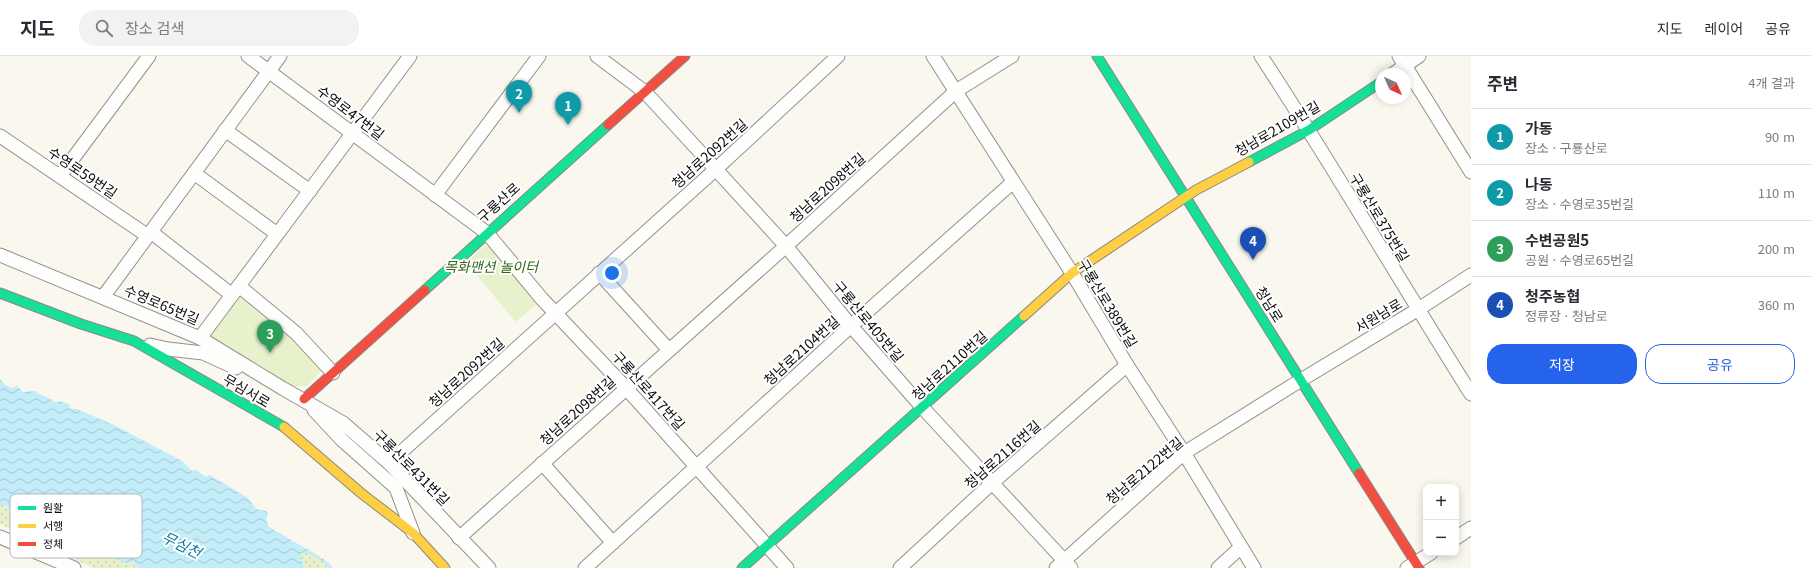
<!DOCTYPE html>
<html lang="ko">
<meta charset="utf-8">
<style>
body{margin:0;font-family:Georgia,"Noto Sans KR",serif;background:#f2f2f3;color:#2b2b33}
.controls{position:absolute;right:12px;bottom:12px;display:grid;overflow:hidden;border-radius:8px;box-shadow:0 2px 10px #0003}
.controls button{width:36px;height:36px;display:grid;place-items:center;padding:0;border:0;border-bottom:1px solid #e1e1e2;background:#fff;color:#2b2b33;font:20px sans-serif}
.compass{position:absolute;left:1375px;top:12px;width:36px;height:36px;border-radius:50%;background:#fff;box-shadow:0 2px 10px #0003;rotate:135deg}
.you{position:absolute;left:612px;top:217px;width:14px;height:14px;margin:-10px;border:3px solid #fff;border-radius:50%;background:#1a73e8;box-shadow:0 0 0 6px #1a73e833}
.badge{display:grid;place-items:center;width:26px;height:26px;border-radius:50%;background:#2563eb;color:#fff;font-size:13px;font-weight:700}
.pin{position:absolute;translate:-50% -33px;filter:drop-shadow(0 1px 2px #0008)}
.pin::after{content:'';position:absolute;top:21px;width:14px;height:12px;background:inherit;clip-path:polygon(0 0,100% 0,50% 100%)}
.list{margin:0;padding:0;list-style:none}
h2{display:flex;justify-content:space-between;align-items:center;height:52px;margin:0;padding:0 16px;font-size:17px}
h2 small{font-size:13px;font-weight:400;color:#7c7c81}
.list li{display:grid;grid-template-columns:26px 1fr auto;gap:12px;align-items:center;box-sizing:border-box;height:56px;padding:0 16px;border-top:1px solid #e1e1e2}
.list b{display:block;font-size:15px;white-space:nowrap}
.list p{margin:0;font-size:13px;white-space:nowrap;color:#7c7c81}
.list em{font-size:13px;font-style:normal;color:#7c7c81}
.actions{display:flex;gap:8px;padding:12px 16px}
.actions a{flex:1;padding:9px 0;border:1px solid #2563eb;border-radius:16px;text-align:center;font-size:14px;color:#2563eb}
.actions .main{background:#2563eb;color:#fff}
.icon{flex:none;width:22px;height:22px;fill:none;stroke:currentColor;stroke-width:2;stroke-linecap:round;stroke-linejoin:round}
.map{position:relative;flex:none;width:1471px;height:512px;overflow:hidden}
header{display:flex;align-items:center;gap:24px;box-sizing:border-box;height:56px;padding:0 20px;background:#fff;border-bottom:1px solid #e1e1e2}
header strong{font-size:19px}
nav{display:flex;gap:22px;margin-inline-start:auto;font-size:14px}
.search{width:280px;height:36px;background:#f2f2f3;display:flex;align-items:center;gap:10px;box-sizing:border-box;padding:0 14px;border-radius:16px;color:#7c7c81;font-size:15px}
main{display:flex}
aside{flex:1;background:#fff}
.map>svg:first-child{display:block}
.grass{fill:url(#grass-dots)}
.park{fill:#e7f2cc}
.water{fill:url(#water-waves)}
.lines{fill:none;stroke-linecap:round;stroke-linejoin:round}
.street-casing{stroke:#93918e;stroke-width:15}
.fast-casing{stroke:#898884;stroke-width:11}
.slow-casing{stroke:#898884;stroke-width:11}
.jam-casing{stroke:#898884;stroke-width:11}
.street{stroke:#fefefd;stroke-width:13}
.fast{stroke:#16e098;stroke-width:9}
.slow{stroke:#ffcf43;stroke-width:9}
.jam{stroke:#f24e42;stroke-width:9}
.labels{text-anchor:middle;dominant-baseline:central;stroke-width:4;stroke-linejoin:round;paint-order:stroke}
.street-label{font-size:14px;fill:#0b0b0b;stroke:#fff}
.park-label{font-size:14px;font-style:italic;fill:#336817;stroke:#fff}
.water-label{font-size:15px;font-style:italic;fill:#0b78a7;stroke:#fff}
.key{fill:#fff;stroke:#b6b6b6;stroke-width:1}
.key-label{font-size:11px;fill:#0b0b0b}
</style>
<header>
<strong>지도</strong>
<div class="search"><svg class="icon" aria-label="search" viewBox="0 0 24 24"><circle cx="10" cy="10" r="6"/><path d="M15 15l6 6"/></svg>장소 검색</div>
<nav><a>지도</a><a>레이어</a><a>공유</a></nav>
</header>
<main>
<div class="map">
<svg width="1471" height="512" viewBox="0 0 1471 512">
<defs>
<pattern id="grass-dots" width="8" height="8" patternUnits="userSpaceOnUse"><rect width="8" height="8" fill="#e7f2cc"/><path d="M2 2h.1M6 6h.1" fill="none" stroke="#c5ceae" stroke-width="1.8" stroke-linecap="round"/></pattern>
<pattern id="water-waves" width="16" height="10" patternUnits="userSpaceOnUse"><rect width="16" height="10" fill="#c1ecf8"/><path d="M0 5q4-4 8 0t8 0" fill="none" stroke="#a4c9d3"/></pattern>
</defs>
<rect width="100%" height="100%" fill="#faf7ef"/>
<g class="grass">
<polygon points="0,449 3,449 24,464 27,462 32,465 33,471 41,471 44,474 48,475 53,478 52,481 73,477 87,490 96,491 114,502 126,507 133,506 139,512 94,512 0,468"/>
<polygon points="310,496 323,506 329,512 305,512 301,503 301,497"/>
</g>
<g class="park">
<polygon points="492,183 542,243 516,266 466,207"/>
<polygon points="240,238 291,279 322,314 308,330 291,330 208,279"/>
</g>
<path class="water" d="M0 323 5 329 12 332 17 330 23 336 35 335C41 340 49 341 56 347L59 345 69 348 71 353H77L116 370 182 405 192 415 196 414 206 421 210 419 248 442 256 453 266 455 268 458 266 463 269 471 317 499 329 507 333 512H329C322 504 311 496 301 497V503L305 512H139L133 506 126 507 114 502 96 491 87 490 73 478 67 484 52 482 53 478 48 475 44 474 41 471H33L30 469 32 465 27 462 24 464 4 449H0Z"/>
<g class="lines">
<g class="street-casing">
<g id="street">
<polyline points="248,0 487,177 542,243 626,332 787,512"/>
<polyline points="597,0 645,36 786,190 851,270 922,351 1071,512"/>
<polyline points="933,0 1072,217 1127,309 1184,397 1254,512"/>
<path d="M1261 0C1334 111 1400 226 1471 338"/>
<polyline points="1399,0 1471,116"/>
<polyline points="1393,18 1419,0"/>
<polyline points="225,74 310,135"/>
<polyline points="0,80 148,180"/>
<polyline points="194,117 277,178"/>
<polyline points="60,120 149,0"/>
<polyline points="435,139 539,0"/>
<polyline points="151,176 232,239"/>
<polyline points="0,199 200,282 282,332 343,367 389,407 489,512"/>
<polyline points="599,217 669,294"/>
<polyline points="239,230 296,277 333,317"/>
<polyline points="103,241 280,0"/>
<polyline points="200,282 410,0"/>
<polyline points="150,289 168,293 203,297 236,312"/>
<polyline points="314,354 342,384 396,432 413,477"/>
<polyline points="389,407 716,113 838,0"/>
<polyline points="542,407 613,487"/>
<polyline points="0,481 74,512"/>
<polyline points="459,482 786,190 956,35 1012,0"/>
<polyline points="1456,482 1471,472"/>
<polyline points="585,512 851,270 1013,126"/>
<polyline points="900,512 992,427 1127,309"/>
<polyline points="1056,512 1184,397 1301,324 1417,254 1471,219"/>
<polyline points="1218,512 1241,491"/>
<polyline points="1407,512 1431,497"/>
</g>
</g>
<g class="fast-casing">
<g id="fast">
<polyline points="1097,0 1359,417"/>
<polyline points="1249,106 1309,74 1381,26"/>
<polyline points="425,234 608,69"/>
<polyline points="0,237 81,268 134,285 284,371"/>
<polyline points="742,512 1024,260"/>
</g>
</g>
<g class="slow-casing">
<g id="slow">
<polyline points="1024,260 1072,217 1196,134 1249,106"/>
<polyline points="284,371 361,437 413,477 445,512"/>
</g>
</g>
<g class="jam-casing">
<g id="jam">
<polyline points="608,69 685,0"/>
<polyline points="304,343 425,234"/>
<polyline points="1359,417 1419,512"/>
</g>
</g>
<use href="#street" class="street"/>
<use href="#fast" class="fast"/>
<use href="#slow" class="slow"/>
<use href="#jam" class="jam"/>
</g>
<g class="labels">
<g class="street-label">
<text transform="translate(351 56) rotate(37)">수영로47번길</text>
<text transform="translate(1277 72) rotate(-30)">청남로2109번길</text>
<text transform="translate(709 97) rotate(-42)">청남로2092번길</text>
<text transform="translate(83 116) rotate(34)">수영로59번길</text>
<text transform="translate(827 131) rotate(-42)">청남로2098번길</text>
<text transform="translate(498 146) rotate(-42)">구룡산로</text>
<text transform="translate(1380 161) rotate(59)">구룡산로375번길</text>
<text transform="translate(1108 247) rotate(59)">구룡산로389번길</text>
<text transform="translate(162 248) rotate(23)">수영로65번길</text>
<text transform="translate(1270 248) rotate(58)">청남로</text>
<text transform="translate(1378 259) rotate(-31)">서원남로</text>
<text transform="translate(869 265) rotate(50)">구룡산로405번길</text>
<text transform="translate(801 294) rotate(-42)">청남로2104번길</text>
<text transform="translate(949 309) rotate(-42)">청남로2110번길</text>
<text transform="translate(466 316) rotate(-42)">청남로2092번길</text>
<text transform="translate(247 334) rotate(30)">무심서로</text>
<text transform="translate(649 334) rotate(48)">구룡산로417번길</text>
<text transform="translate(577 354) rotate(-42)">청남로2098번길</text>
<text transform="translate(1002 398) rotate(-41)">청남로2116번길</text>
<text transform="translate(412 411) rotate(45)">구룡산로431번길</text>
<text transform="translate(1144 414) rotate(-40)">청남로2122번길</text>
</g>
<g class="park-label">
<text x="491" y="210">목화맨션 놀이터</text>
</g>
<g class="water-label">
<text transform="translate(182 488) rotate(26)">무심천</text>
</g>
</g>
<rect x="10" y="438" width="132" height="64" rx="6" class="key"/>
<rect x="18" y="450" width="18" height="4" fill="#16e098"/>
<rect x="18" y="468" width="18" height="4" fill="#ffcf43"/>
<rect x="18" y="486" width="18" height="4" fill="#f24e42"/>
<g class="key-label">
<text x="43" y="456">원활</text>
<text x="43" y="474">서행</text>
<text x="43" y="492">정체</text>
</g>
</svg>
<div class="controls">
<button>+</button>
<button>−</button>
</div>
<svg class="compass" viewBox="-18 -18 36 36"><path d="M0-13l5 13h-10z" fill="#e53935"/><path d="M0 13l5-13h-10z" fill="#7c7c81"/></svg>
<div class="you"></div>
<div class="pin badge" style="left:568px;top:69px;background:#0f9aa8">1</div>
<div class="pin badge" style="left:519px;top:57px;background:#0f9aa8">2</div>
<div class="pin badge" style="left:270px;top:297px;background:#2e9e5b">3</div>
<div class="pin badge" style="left:1253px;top:204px;background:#1a4fb4">4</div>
</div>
<aside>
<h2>주변<small>4개 결과</small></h2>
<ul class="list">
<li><span class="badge" style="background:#0f9aa8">1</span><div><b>가동</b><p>장소 · 구룡산로</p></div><em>90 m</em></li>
<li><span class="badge" style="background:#0f9aa8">2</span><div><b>나동</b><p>장소 · 수영로35번길</p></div><em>110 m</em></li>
<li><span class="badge" style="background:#2e9e5b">3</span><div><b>수변공원5</b><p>공원 · 수영로65번길</p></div><em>200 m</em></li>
<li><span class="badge" style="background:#1a4fb4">4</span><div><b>청주농협</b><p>정류장 · 청남로</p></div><em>360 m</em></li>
</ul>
<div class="actions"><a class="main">저장</a><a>공유</a></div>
</aside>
</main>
